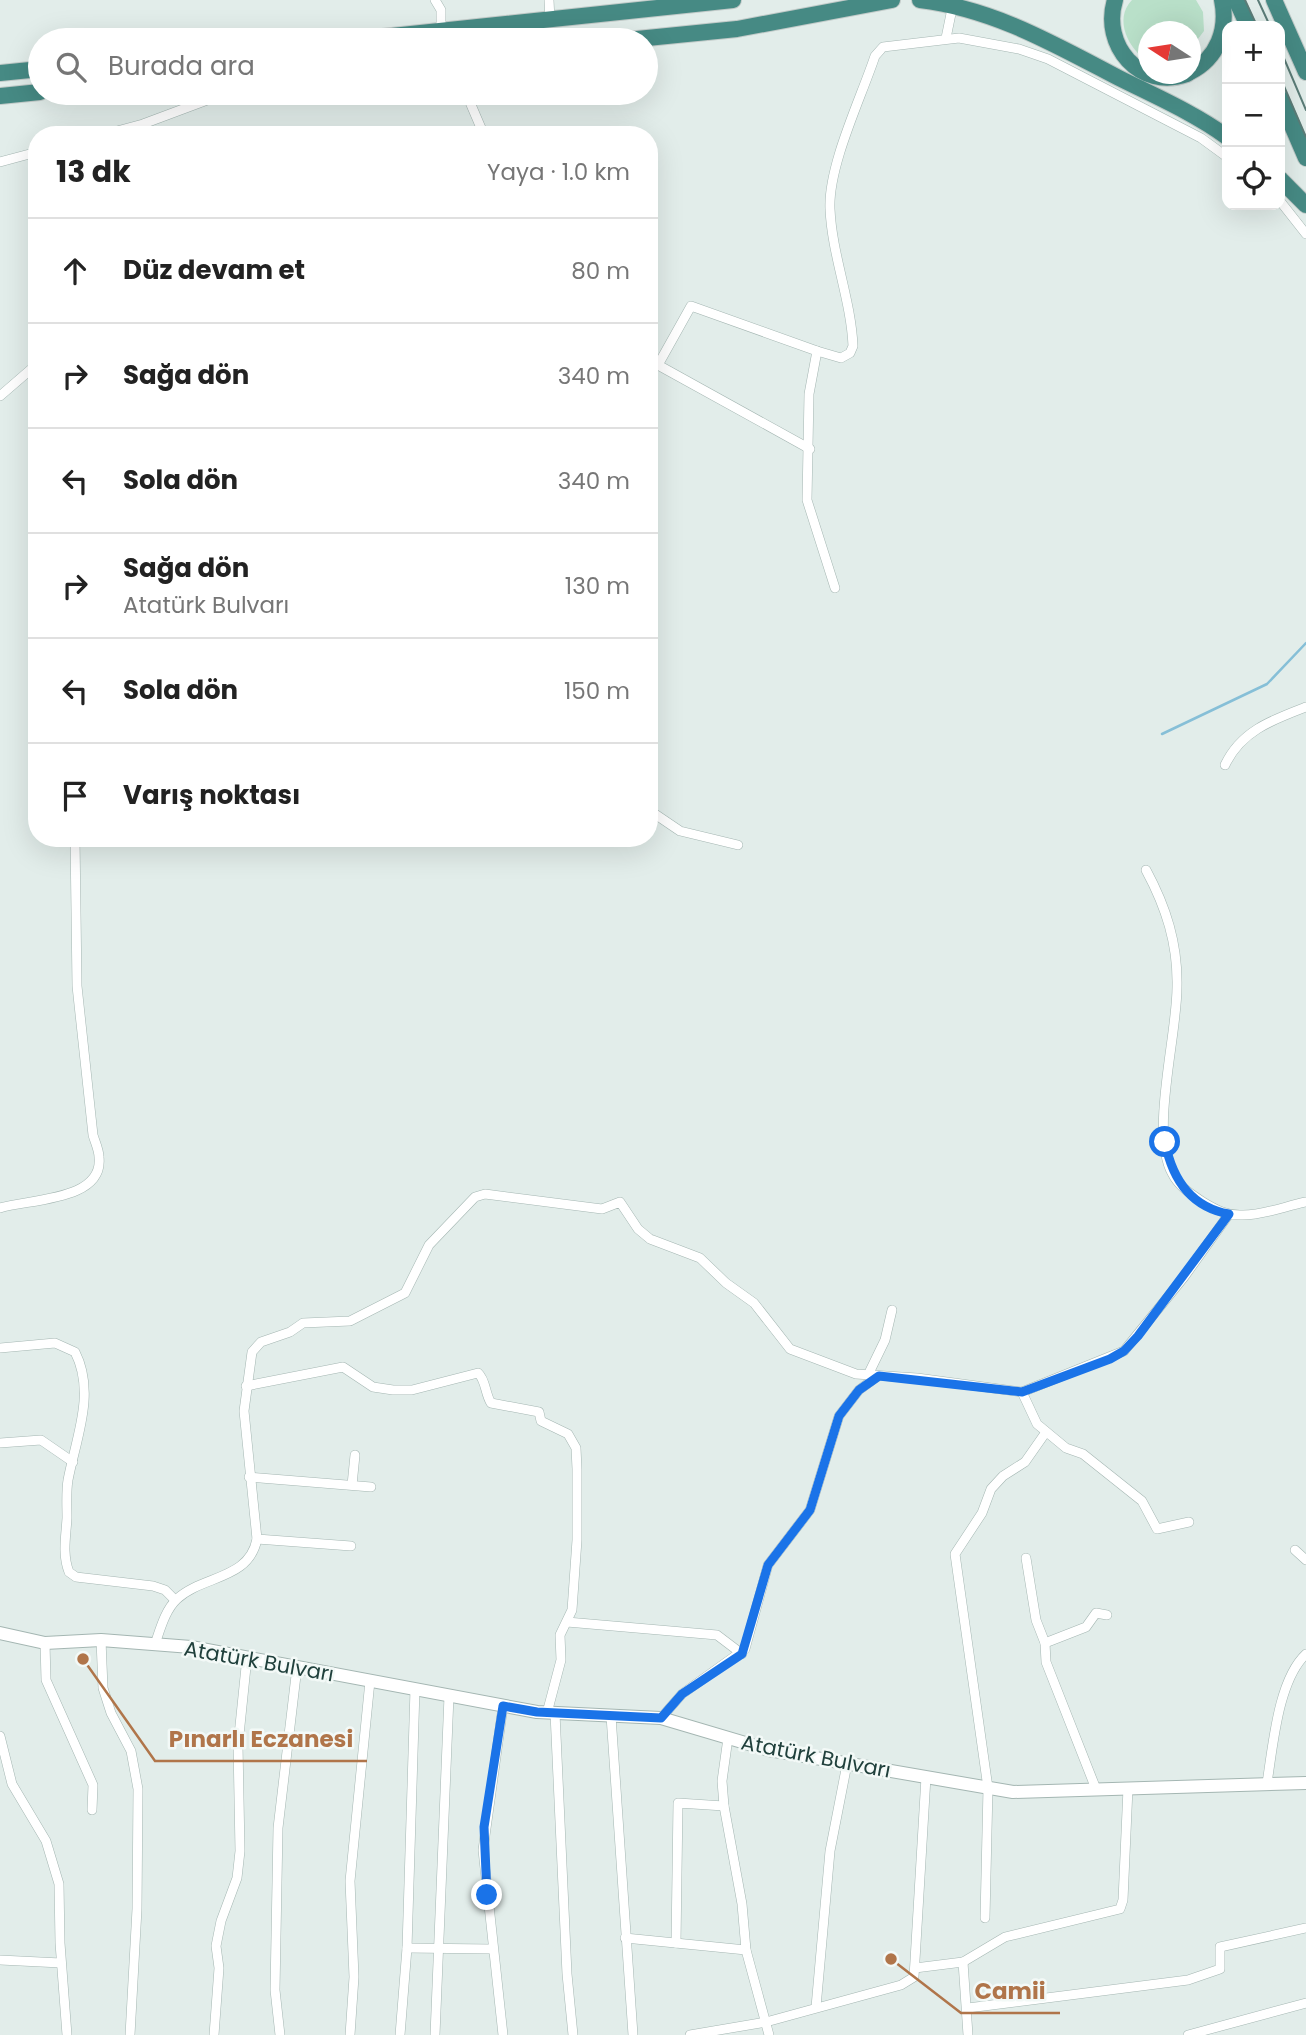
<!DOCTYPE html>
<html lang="tr">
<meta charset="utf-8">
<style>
body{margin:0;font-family:Poppins,sans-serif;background:#f6f6f6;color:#222}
.controls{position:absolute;right:21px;top:21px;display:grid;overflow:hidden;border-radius:14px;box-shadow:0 7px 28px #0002}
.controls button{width:63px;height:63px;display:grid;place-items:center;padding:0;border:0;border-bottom:2px solid #e0e0e0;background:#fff;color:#222;font:35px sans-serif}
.compass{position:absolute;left:1138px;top:21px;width:63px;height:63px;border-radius:50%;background:#fff;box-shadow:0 7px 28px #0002;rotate:282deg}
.stop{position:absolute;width:21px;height:21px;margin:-16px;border:5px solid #1a73e8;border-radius:50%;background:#fff}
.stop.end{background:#1a73e8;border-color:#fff;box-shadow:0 2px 7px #0008}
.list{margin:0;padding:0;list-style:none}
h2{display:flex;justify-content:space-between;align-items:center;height:91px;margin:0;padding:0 28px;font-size:30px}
h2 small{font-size:23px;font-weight:400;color:#767676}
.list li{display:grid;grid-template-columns:46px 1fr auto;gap:21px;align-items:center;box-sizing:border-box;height:105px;padding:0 28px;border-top:2px solid #e0e0e0}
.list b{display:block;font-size:26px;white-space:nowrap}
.list p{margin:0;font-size:23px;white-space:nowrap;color:#767676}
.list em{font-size:23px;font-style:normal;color:#767676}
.icon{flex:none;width:38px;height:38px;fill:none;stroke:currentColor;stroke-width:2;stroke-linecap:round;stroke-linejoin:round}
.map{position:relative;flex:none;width:1306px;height:2035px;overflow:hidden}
.search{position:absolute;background:#fff;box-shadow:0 7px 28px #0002;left:28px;top:28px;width:630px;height:77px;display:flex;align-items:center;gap:18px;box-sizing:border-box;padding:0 24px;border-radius:38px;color:#767676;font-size:26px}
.panel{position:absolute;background:#fff;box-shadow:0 7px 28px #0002;left:28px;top:126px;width:630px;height:721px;border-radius:28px}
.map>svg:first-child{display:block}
.green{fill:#b9e0c9}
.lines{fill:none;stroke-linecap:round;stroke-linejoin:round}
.stream{stroke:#86bfd7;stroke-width:2.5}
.minor-casing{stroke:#a4b6b2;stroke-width:10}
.tertiary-casing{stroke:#a4b6b2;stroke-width:14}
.trunk-casing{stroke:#c1cac8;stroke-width:18}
.minor{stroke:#fff;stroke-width:9}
.tertiary{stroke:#fff;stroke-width:12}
.trunk{stroke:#468a84;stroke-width:16}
.tram{stroke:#5b7c77;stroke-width:2}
.route{stroke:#1a73e8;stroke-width:9}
.labels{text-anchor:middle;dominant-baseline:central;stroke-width:5;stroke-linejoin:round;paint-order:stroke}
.street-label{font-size:21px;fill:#20403c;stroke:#f3f9f7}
.leader{fill:none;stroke:#b0754a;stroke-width:2.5}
.callout-dot{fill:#b0754a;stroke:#f3f9f7;stroke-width:2.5}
.callout-label{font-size:23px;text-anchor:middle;font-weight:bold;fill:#b0754a;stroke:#f3f9f7;stroke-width:5;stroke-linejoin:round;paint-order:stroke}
</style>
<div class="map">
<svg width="1306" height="2035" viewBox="0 0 1306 2035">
<rect width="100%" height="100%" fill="#e2edea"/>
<path class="green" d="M1132 0H1196L1203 12 1204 31 1191 48 1190 32H1148V61C1129 50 1113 19 1132 0Z"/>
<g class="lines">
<polyline class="stream" points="1162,734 1267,684 1306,643"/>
<g class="minor-casing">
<g id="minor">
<polyline points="435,0 441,10 441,31"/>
<polyline points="549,0 550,20"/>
<polyline points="946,38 953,4"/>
<polyline points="466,93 484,135"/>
<polyline points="102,135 143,124 226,93"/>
<polyline points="0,162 37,152"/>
<polyline points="1280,201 1306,234"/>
<path d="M817 351 841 358 850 353 853 346C851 300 832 255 830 209 828 166 861 98 875 56L883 47 959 38 1019 49 1048 59 1201 138 1227 157"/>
<polyline points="658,365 691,306 817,351 809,394 807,500 835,588"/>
<polyline points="649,368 658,365 810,449"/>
<polyline points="0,396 37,364"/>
<path d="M1225 765C1241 731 1272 720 1306 707"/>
<polyline points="649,810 680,831 738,845"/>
<path d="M1146 870C1166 907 1178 944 1177 987 1177 1037 1150 1131 1172 1173 1179 1187 1191 1194 1203 1202 1216 1210 1228 1216 1243 1215 1264 1215 1286 1206 1306 1202"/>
<path d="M0 1208C29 1199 104 1201 99 1157 99 1150 95 1142 93 1135L77 986 75 838"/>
<path d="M0 1348 55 1343 75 1352C96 1393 76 1438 68 1480 66 1492 67 1505 67 1518 66 1536 62 1554 69 1572L76 1577 153 1586 165 1590 175 1600"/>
<polyline points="868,1375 885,1340 892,1310"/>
<path d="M246 1386 343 1367 373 1387 393 1390H412L478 1373C486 1380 485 1394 491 1403L539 1412 541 1421 568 1434 576 1448 577 1469V1540L572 1610 560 1635 561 1660 547 1713"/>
<polyline points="1022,1392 1037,1424 1066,1448 1083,1454 1142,1501 1157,1529 1189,1522"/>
<polyline points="0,1443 41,1440 73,1462"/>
<polyline points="249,1477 371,1487"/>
<polyline points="352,1485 355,1455"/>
<polyline points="257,1539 351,1546"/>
<polyline points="1295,1550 1306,1560"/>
<polyline points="1026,1558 1036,1620 1045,1643 1046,1662 1096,1789"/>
<polyline points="567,1622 717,1635 742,1654"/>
<polyline points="101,1640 103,1688 111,1713 131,1751 138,1789 137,1909 130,2035"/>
<polyline points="45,1643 46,1680 93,1785 92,1810"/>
<polyline points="1045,1643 1086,1627 1096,1613 1107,1615"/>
<path d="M155 1644C160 1630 165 1610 177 1599 203 1575 249 1580 257 1539L244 1411 252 1352 261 1342 290 1332 303 1323 350 1321 405 1293 429 1245 475 1197 485 1194 602 1209 620 1202 638 1229 650 1239 700 1258 726 1283 754 1303 790 1349 856 1374 917 1378 1022 1392 1124 1351 1184 1277 1229 1214"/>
<polyline points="555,1713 567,1974 573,2035"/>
<polyline points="611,1716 633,2035"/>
<polyline points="661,1718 682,1694 745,1649 768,1565 810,1510 839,1416 859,1390 878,1376"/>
<polyline points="0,1736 12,1784 46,1841 59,1884 60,1943 67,2035"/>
<polyline points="728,1738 722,1781 724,1806 742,1904 746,1950 769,2035"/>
<path d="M1267 1783C1273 1746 1278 1680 1306 1654"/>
<polyline points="985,1918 988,1788 955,1554 982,1513 991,1489 1003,1476 1025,1462 1046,1432"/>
<polyline points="625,1938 746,1950"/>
<polyline points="676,1943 678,1803 724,1806"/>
<polyline points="407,1948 491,1949"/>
<polyline points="0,1960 61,1963"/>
<polyline points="963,1962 1005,1937 1120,1909 1123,1900 1128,1788"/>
<polyline points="915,1968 963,1962 968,2035"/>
<polyline points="816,2007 830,1851 847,1764"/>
<polyline points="968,2008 1188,1980 1220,1969 1220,1947 1306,1928"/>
<polyline points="214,2035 219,1968 216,1946 221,1921 237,1878 240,1851 238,1745 247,1657"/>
<polyline points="280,2035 275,1990 278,1828 297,1667"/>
<polyline points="350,2035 354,1977 350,1881 370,1681"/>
<polyline points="400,2035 407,1948 415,1689"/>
<polyline points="435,2035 449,1696"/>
<polyline points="503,2035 483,1850 503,1706"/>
<polyline points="690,2035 766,2022 901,1985 914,1977 926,1777"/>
<polyline points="1188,2035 1306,2003"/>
</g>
</g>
<g class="tertiary-casing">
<polyline id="tertiary" points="0,1633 45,1643 101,1640 191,1647 537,1712 661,1718 769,1750 1013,1792 1306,1783"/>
</g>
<g class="trunk-casing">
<g id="trunk">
<path d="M920 0C994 9 1054 44 1119 78 1155 96 1194 113 1227 137"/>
<path d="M1115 0C1101 45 1140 91 1187 74"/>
<polyline points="1236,0 1248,26"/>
<polyline points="1274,0 1306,72"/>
<polyline points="354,40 733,0"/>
<polyline points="627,40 737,29 892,0"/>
<path d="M1190 72C1218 58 1228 29 1222 0"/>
<polyline points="0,73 40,69"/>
<polyline points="0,96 40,92"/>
<polyline points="1280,98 1306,158"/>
<polyline points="1280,179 1306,205"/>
</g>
</g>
<use href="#minor" class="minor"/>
<use href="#tertiary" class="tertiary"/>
<use href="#trunk" class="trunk"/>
<g class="tram">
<polyline points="1245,0 1257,26"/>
<polyline points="1258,0 1270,26"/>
<polyline points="1280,49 1306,110"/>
<polyline points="1280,77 1306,137"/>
</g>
</g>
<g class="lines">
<path class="route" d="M487 1895 484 1827 503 1706 537 1712 661 1718 682 1694 742 1654 768 1565 810 1510 839 1416 859 1390 879 1376 1022 1392 1110 1359 1124 1351 1138 1336 1229 1214C1190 1207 1172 1178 1165 1142"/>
</g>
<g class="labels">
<g class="street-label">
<text transform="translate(259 1661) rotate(10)">Atatürk Bulvarı</text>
<text transform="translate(816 1756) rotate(11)">Atatürk Bulvarı</text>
</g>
</g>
<path class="leader" d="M83 1659L155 1761H367M891 1959L961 2013H1060"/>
<g class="callout-dot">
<circle cx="83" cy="1659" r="7"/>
<circle cx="891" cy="1959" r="7"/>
</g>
<g class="callout-label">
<text x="261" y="1747">Pınarlı Eczanesi</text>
<text x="1010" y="1999">Camii</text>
</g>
</svg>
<div class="controls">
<button>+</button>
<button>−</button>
<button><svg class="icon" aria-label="locate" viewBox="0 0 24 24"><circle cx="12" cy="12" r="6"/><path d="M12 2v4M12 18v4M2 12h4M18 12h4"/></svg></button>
</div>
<svg class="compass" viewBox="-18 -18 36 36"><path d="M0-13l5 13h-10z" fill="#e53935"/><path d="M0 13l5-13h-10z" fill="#767676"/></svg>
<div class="stop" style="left:1165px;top:1142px"></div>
<div class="stop end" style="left:487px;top:1895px"></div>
<div class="search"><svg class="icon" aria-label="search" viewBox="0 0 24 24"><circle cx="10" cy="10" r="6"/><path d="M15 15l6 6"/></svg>Burada ara</div>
<section class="panel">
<h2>13 dk<small>Yaya · 1.0 km</small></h2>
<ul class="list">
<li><svg class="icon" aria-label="ahead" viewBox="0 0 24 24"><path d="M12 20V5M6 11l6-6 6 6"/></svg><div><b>Düz devam et</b></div><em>80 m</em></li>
<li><svg class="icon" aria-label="right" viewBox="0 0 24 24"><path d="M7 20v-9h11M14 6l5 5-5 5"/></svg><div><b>Sağa dön</b></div><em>340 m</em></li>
<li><svg class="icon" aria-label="left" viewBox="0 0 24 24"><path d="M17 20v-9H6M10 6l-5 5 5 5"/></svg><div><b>Sola dön</b></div><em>340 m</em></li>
<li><svg class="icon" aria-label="right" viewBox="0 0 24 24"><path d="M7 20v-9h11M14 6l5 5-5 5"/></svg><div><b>Sağa dön</b><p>Atatürk Bulvarı</p></div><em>130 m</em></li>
<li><svg class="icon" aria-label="left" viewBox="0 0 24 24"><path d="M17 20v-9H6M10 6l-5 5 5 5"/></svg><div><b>Sola dön</b></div><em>150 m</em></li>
<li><svg class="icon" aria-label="arrive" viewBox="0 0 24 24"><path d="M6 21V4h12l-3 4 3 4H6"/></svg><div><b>Varış noktası</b></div></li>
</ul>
</section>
</div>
